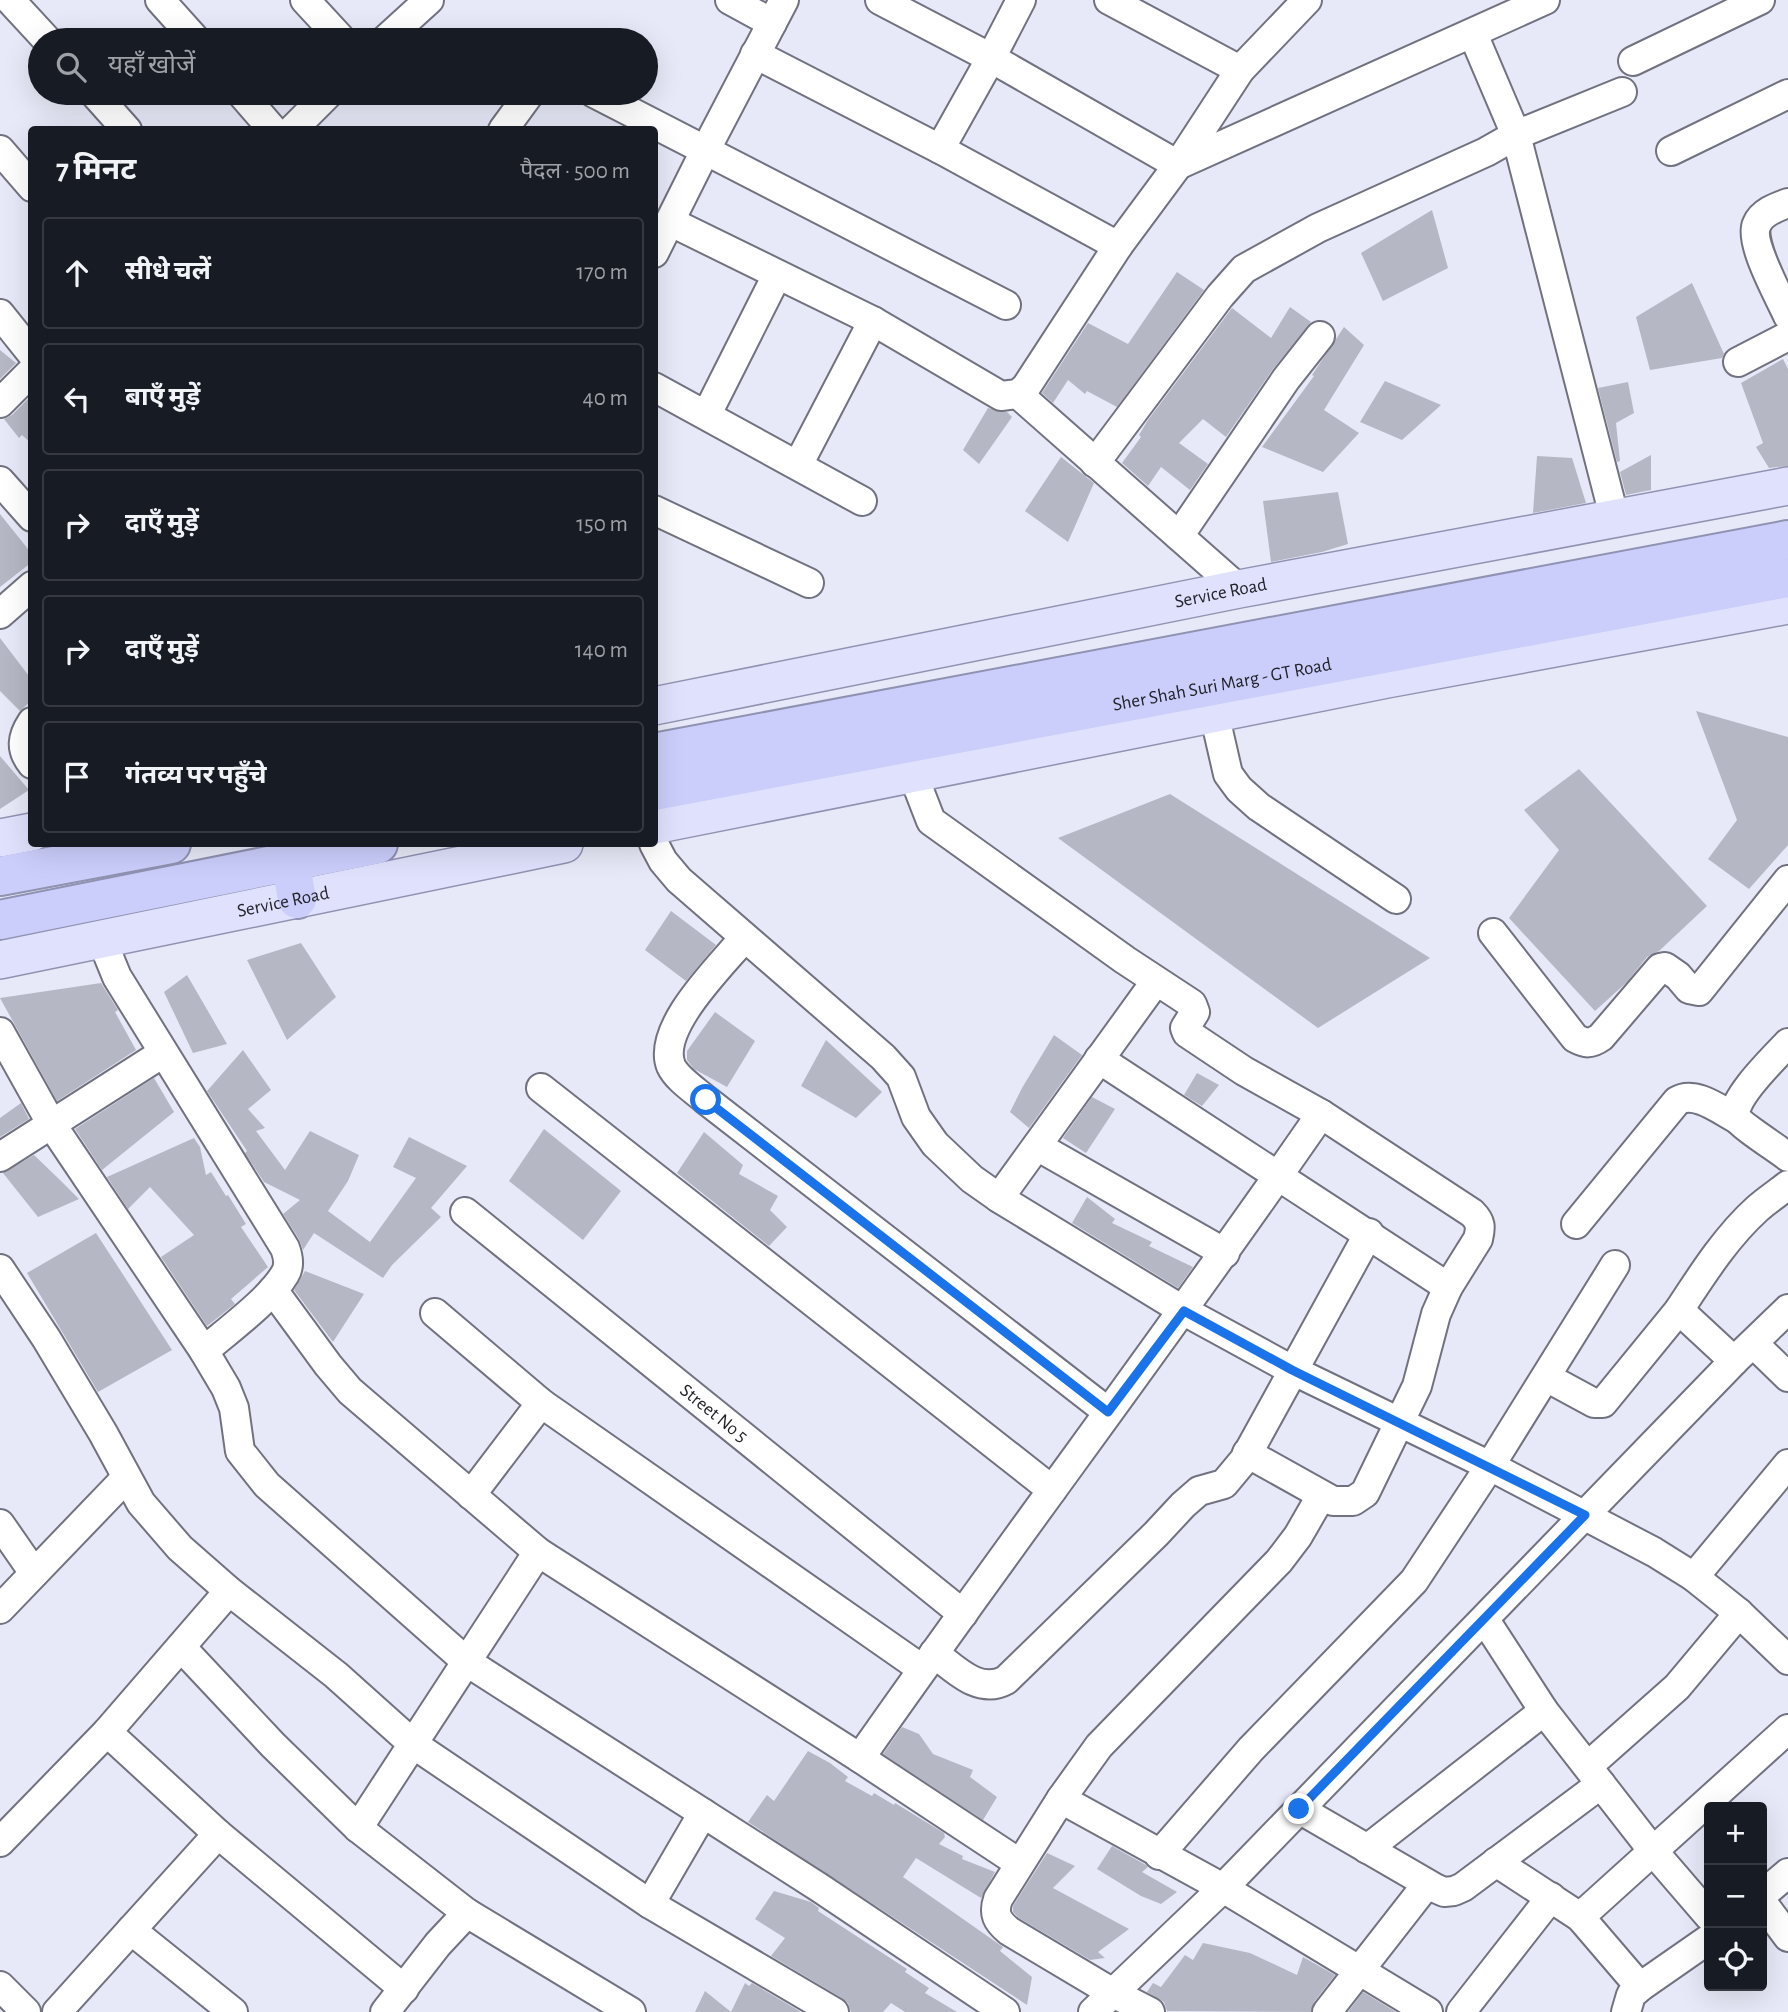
<!DOCTYPE html>
<html lang="hi">
<meta charset="utf-8">
<style>
body{margin:0;font-family:"Alegreya Sans","Noto Sans Devanagari",sans-serif;background:#20242c;color:#f1f3f6}
.controls{position:absolute;right:21px;bottom:21px;display:grid;overflow:hidden;border-radius:7px;box-shadow:0 7px 28px #0002}
.controls button{width:63px;height:63px;display:grid;place-items:center;padding:0;border:0;border-bottom:2px solid #363941;background:#171b24;color:#f1f3f6;font:35px sans-serif}
.stop{position:absolute;width:21px;height:21px;margin:-16px;border:5px solid #1a73e8;border-radius:50%;background:#fff}
.stop.end{background:#1a73e8;border-color:#fff;box-shadow:0 2px 7px #0008}
.list{margin:0;padding:0;list-style:none}
h2{display:flex;justify-content:space-between;align-items:center;height:91px;margin:0;padding:0 28px;font-size:30px}
h2 small{font-size:23px;font-weight:400;color:#9ea1a6}
.list li{display:grid;grid-template-columns:46px 1fr auto;gap:21px;align-items:center;box-sizing:border-box;height:112px;margin:0 14px 14px;padding:0 14px;border:2px solid #363941;border-radius:7px}
.list b{display:block;font-size:26px;white-space:nowrap}
.list em{font-size:23px;font-style:normal;color:#9ea1a6}
.icon{flex:none;width:38px;height:38px;fill:none;stroke:currentColor;stroke-width:2;stroke-linecap:round;stroke-linejoin:round}
.map{position:relative;flex:none;width:1788px;height:2012px;overflow:hidden}
.search{position:absolute;background:#171b24;box-shadow:0 7px 28px #0002;left:28px;top:28px;width:630px;height:77px;display:flex;align-items:center;gap:18px;box-sizing:border-box;padding:0 24px;border-radius:38px;color:#9ea1a6;font-size:26px}
.panel{position:absolute;background:#171b24;box-shadow:0 7px 28px #0002;left:28px;top:126px;width:630px;height:721px;border-radius:7px}
.map>svg:first-child{display:block}
.building{fill:#b6b7c5}
.lines{fill:none;stroke-linecap:round;stroke-linejoin:round}
.minor-casing{stroke:#71727f;stroke-width:32}
.major-casing{stroke:#9092b1;stroke-width:40}
.highway-casing{stroke:#9092b1;stroke-width:42}
.minor{stroke:#fff;stroke-width:28}
.major{stroke:#e0e2fd;stroke-width:37}
.highway{stroke:#cbcefb;stroke-width:38}
.route{stroke:#1a73e8;stroke-width:9}
.labels{text-anchor:middle;dominant-baseline:central;stroke-width:5;stroke-linejoin:round;paint-order:stroke}
.street-label{font-size:19px;fill:#222228;stroke:#e7e9f8}
</style>
<div class="map">
<svg width="1788" height="2012" viewBox="0 0 1788 2012">
<rect width="100%" height="100%" fill="#e7e9f8"/>
<g class="building">
<polygon points="1432,210 1448,268 1383,301 1361,253"/>
<polygon points="1177,272 1204,290 1117,407 1087,391 1085,394 1068,380 1053,403 1042,393 1088,323 1128,344"/>
<polygon points="1692,283 1724,354 1722,358 1650,370 1636,317"/>
<polygon points="1290,307 1311,322 1273,369 1226,437 1203,419 1179,443 1208,464 1190,490 1161,467 1148,486 1122,463 1141,437 1139,435 1148,420 1232,308 1271,338"/>
<polygon points="1344,327 1364,345 1324,410 1359,433 1323,472 1262,447 1314,376 1312,375"/>
<polygon points="0,350 16,363 0,379"/>
<polygon points="1783,359 1788,369 1788,466 1769,468 1756,447 1763,443 1741,383"/>
<polygon points="1385,381 1441,405 1402,440 1360,422"/>
<polygon points="1628,382 1634,413 1616,423 1620,461 1617,462 1598,388"/>
<polygon points="32,395 32,444 22,435 19,438 4,419 12,415"/>
<polygon points="988,408 1007,412 1012,417 979,464 963,450"/>
<polygon points="1651,455 1651,490 1626,495 1620,472"/>
<polygon points="1537,456 1572,458 1586,503 1533,513"/>
<polygon points="1061,457 1094,483 1068,542 1025,511"/>
<polygon points="1338,492 1348,544 1322,552 1271,562 1263,501"/>
<polygon points="0,514 32,554 32,562 0,587"/>
<polygon points="0,638 32,680 32,700 20,711 0,691"/>
<polygon points="1696,711 1788,737 1788,845 1749,889 1708,859 1737,820"/>
<polygon points="0,756 29,790 0,809"/>
<polygon points="1579,769 1707,906 1659,951 1647,957 1627,982 1595,1011 1509,918 1559,850 1524,810"/>
<polygon points="1170,794 1430,958 1318,1028 1058,838"/>
<polygon points="671,911 716,945 686,981 645,950"/>
<polygon points="301,943 336,997 287,1040 247,960"/>
<polygon points="187,975 227,1044 193,1053 164,992"/>
<polygon points="101,983 118,1010 115,1012 136,1050 57,1101 0,998"/>
<polygon points="715,1012 755,1041 727,1087 694,1069 687,1060 687,1051"/>
<polygon points="1054,1035 1082,1055 1029,1128 1010,1112 1022,1088"/>
<polygon points="826,1040 882,1092 856,1118 801,1086"/>
<polygon points="243,1050 271,1090 248,1109 265,1128 256,1131 285,1170 310,1131 359,1155 348,1181 328,1211 370,1242 416,1178 393,1167 409,1137 467,1166 431,1208 441,1217 392,1265 383,1278 314,1233 303,1250 299,1239 283,1214 300,1200 264,1182 245,1153 247,1151 207,1091"/>
<polygon points="1197,1073 1219,1085 1202,1106 1184,1095"/>
<polygon points="154,1078 174,1112 102,1170 75,1129"/>
<polygon points="1092,1097 1115,1109 1086,1153 1063,1138"/>
<polygon points="21,1103 29,1119 0,1137 0,1118"/>
<polygon points="544,1129 621,1191 583,1240 509,1181"/>
<polygon points="704,1132 743,1165 739,1174 778,1196 770,1210 787,1227 769,1246 677,1173"/>
<polygon points="194,1138 200,1147 206,1175 211,1172 226,1196 228,1195 246,1224 241,1227 268,1267 231,1299 235,1304 207,1326 161,1257 194,1235 150,1187 128,1209 107,1177"/>
<polygon points="34,1155 60,1180 79,1199 38,1217 3,1173"/>
<polygon points="1087,1197 1115,1219 1112,1223 1152,1242 1149,1246 1193,1267 1178,1288 1072,1223"/>
<polygon points="96,1233 172,1350 98,1392 27,1273"/>
<polygon points="305,1271 364,1294 333,1342 294,1290"/>
<polygon points="902,1727 919,1734 933,1754 973,1770 970,1777 997,1797 983,1820 883,1754"/>
<polygon points="808,1751 830,1763 848,1777 845,1781 872,1796 874,1793 894,1805 895,1803 944,1833 945,1837 939,1844 963,1856 962,1859 995,1872 981,1898 916,1858 903,1877 1003,1947 1000,1951 1032,1977 1027,2005 748,1822 767,1795 774,1801"/>
<polygon points="1112,1846 1146,1865 1148,1867 1142,1872 1177,1892 1161,1904 1141,1896 1097,1869"/>
<polygon points="1047,1853 1075,1866 1053,1888 1129,1929 1098,1952 1105,1958 1090,1960 1019,1918 1013,1912 1013,1906"/>
<polygon points="774,1891 811,1902 819,1908 818,1911 907,1969 905,1972 929,1988 925,1993 957,2012 905,2012 891,2003 883,2012 851,2012 848,2003 842,1998 771,1956 785,1938 755,1919"/>
<polygon points="1203,1943 1250,1953 1297,1975 1303,1957 1335,1975 1314,2002 1311,2012 1167,2011 1164,2002 1147,1992 1153,1983 1161,1987 1185,1955 1193,1960"/>
<polygon points="745,1983 749,1986 752,1983 801,2012 695,2012 705,1991 731,2012"/>
<polygon points="1363,1992 1396,2012 1348,2012"/>
</g>
<g class="lines">
<g class="minor-casing">
<g id="minor">
<polyline points="10,0 47,40"/>
<polyline points="160,0 196,40"/>
<polyline points="305,0 342,40"/>
<polyline points="730,0 772,23"/>
<polyline points="880,0 991,58 1178,165 1545,0"/>
<polyline points="1109,0 1240,70"/>
<polyline points="1473,34 1516,135 1615,520"/>
<polyline points="385,40 429,0"/>
<polyline points="755,54 940,149 1118,246"/>
<polyline points="1633,61 1760,0"/>
<polyline points="94,93 127,130"/>
<polyline points="241,93 273,130"/>
<polyline points="594,93 1006,305"/>
<polyline points="292,130 329,93"/>
<polyline points="503,130 530,93"/>
<polyline points="940,149 991,58 1021,0"/>
<polyline points="0,150 32,187"/>
<polyline points="1671,151 1788,94"/>
<path d="M1788 203C1777 207 1762 212 1757 224 1748 241 1780 298 1788 316"/>
<polyline points="671,222 873,321 1001,396 1018,394 1026,387 1118,246 1178,165 1240,70 1307,0"/>
<polyline points="654,253 705,151 784,0"/>
<polyline points="0,314 32,354"/>
<polyline points="1738,362 1788,336"/>
<polyline points="654,387 862,501"/>
<polyline points="1018,394 1239,589"/>
<polyline points="0,403 32,371"/>
<polyline points="707,414 777,275"/>
<polyline points="1095,463 1220,296 1244,269 1318,228 1486,152 1516,135 1622,92"/>
<polyline points="798,465 873,321"/>
<polyline points="0,481 32,517"/>
<polyline points="654,510 809,583"/>
<polyline points="1179,536 1286,379 1320,336"/>
<polyline points="0,614 32,586"/>
<polyline points="1214,713 1228,774 1239,789 1259,807 1396,899"/>
<path d="M32 722C22 737 20 749 32 764"/>
<path d="M912 772 931 821 1125 960 1192 1004 1195 1012 1185 1028 1187 1033 1244 1071 1321 1114 1472 1213C1481 1222 1481 1227 1478 1239L1448 1287 1436 1314 1417 1386 1365 1493 1353 1501H1333L1247 1453"/>
<polyline points="654,844 663,861 679,880 883,1057 901,1077 916,1117 935,1144 972,1179 999,1198 1184,1311 1292,1370 1490,1466 1654,1552 1694,1577 1739,1613 1788,1660"/>
<path d="M1493 933 1575 1038C1586 1044 1591 1044 1601 1037L1660 968 1665 967 1678 976 1689 989 1699 991 1788 880"/>
<path d="M104 938 108 955 117 977 285 1248C288 1256 290 1266 285 1274 270 1300 227 1331 204 1351"/>
<path d="M744 938C721 966 656 1028 671 1066 677 1079 696 1091 706 1100L1108 1412"/>
<polyline points="0,1032 52,1125 204,1351 226,1388 234,1408 240,1451 267,1485 467,1662 820,1888 1005,2012"/>
<path d="M1788 1043C1777 1055 1729 1101 1736 1117 1740 1125 1778 1149 1788 1157"/>
<polyline points="1099,1059 1448,1287"/>
<polyline points="541,1088 1052,1490"/>
<polyline points="1037,1146 1225,1253"/>
<polyline points="0,1157 163,1053"/>
<polyline points="999,1198 1156,981"/>
<path id="s1" d="M465 1212 963 1614"/>
<path d="M1576 1224 1677 1101C1695 1090 1720 1110 1737 1119"/>
<polyline points="0,1269 46,1338 103,1433 141,1503 180,1548 229,1591 336,1675 413,1744 650,1904 834,2012"/>
<polyline points="273,1290 328,1365 350,1391 538,1552 860,1758 1019,1863"/>
<path d="M1679 1310C1702 1275 1726 1237 1757 1209 1767 1200 1778 1193 1788 1185"/>
<polyline points="435,1313 541,1403 922,1669"/>
<polyline points="1754,1344 1788,1377"/>
<polyline points="1546,1377 1594,1403 1603,1403 1679,1310 1734,1361"/>
<polyline points="471,1495 541,1403"/>
<polyline points="0,1524 34,1573"/>
<polyline points="1694,1577 1788,1464"/>
<polyline points="0,1609 126,1478"/>
<polyline points="1485,1620 1544,1711 1653,1851 1709,1916"/>
<polyline points="181,1647 273,1745 358,1828 467,1913 631,2012"/>
<path d="M934 1653C955 1669 979 1695 1006 1680L1156 1534 1183 1505 1199 1491 1224 1484 1244 1460 1369 1233"/>
<path d="M860 1758C1011 1542 1171 1332 1321 1114"/>
<polyline points="1588,1766 1677,1687 1739,1613"/>
<polyline points="1061,1799 1223,1888 1428,2012"/>
<polyline points="1299,1809 1435,1888 1444,1892 1454,1891 1463,1887 1601,1784"/>
<polyline points="358,1828 538,1552"/>
<polyline points="218,1834 404,1989"/>
<polyline points="0,1842 107,1732 229,1591"/>
<polyline points="1367,1849 1544,1711"/>
<polyline points="1159,1855 1251,1749 1414,1581 1490,1466 1615,1265"/>
<polyline points="1496,1862 1580,1917 1640,1987"/>
<polyline points="1762,1895 1788,1873"/>
<polyline points="1762,1902 1788,1937"/>
<polyline points="650,1904 703,1813"/>
<polyline points="1580,1917 1788,1729"/>
<polyline points="131,1930 233,2012"/>
<polyline points="0,1986 26,2012"/>
<polyline points="57,2012 218,1834 107,1732"/>
<polyline points="385,2012 438,1944 467,1913"/>
<polyline points="1093,2012 1223,1888 1734,1361 1788,1309"/>
<path d="M1150 2012 1113 1993 1009 1931C997 1921 993 1914 998 1899L1061 1799 1099 1746 1279 1561 1298 1536 1321 1496"/>
<polyline points="1327,2012 1427,1884"/>
<polyline points="1461,2012 1551,1897"/>
<polyline points="1626,2012 1631,1995 1640,1987 1709,1939"/>
</g>
</g>
<g class="major-casing">
<g id="major">
<path id="s2" d="M654 706 1239 589 1788 486"/>
<polyline points="654,825 1387,679 1788,605"/>
<polyline points="0,838 32,832"/>
<path id="s3" d="M0 960 564 844"/>
</g>
</g>
<g class="highway-casing">
<g id="highway">
<polyline points="654,753 1788,540"/>
<path id="s4" d="M654 791 1788 578"/>
<polyline points="290,860 297,899"/>
<polyline points="0,876 171,844"/>
<polyline points="0,920 378,844"/>
</g>
</g>
<use href="#minor" class="minor"/>
<use href="#major" class="major"/>
<use href="#highway" class="highway"/>
</g>
<g class="lines">
<polyline class="route" points="706,1100 1108,1412 1184,1311 1292,1370 1585,1515 1299,1809"/>
</g>
<g class="labels">
<g class="street-label">
<text stroke="none"><textPath href="#s2" startOffset="578">Service Road</textPath></text>
<text stroke="none"><textPath href="#s4" startOffset="578">Sher Shah Suri Marg - GT Road</textPath></text>
<text stroke="none"><textPath href="#s3" startOffset="289">Service Road</textPath></text>
<text stroke="none"><textPath href="#s1" startOffset="320">Street No 5</textPath></text>
</g>
</g>
</svg>
<div class="controls">
<button>+</button>
<button>−</button>
<button><svg class="icon" aria-label="locate" viewBox="0 0 24 24"><circle cx="12" cy="12" r="6"/><path d="M12 2v4M12 18v4M2 12h4M18 12h4"/></svg></button>
</div>
<div class="stop" style="left:706px;top:1100px"></div>
<div class="stop end" style="left:1299px;top:1809px"></div>
<div class="search"><svg class="icon" aria-label="search" viewBox="0 0 24 24"><circle cx="10" cy="10" r="6"/><path d="M15 15l6 6"/></svg>यहाँ खोजें</div>
<section class="panel">
<h2>7 मिनट<small>पैदल · 500 m</small></h2>
<ul class="list">
<li><svg class="icon" aria-label="ahead" viewBox="0 0 24 24"><path d="M12 20V5M6 11l6-6 6 6"/></svg><div><b>सीधे चलें</b></div><em>170 m</em></li>
<li><svg class="icon" aria-label="left" viewBox="0 0 24 24"><path d="M17 20v-9H6M10 6l-5 5 5 5"/></svg><div><b>बाएँ मुड़ें</b></div><em>40 m</em></li>
<li><svg class="icon" aria-label="right" viewBox="0 0 24 24"><path d="M7 20v-9h11M14 6l5 5-5 5"/></svg><div><b>दाएँ मुड़ें</b></div><em>150 m</em></li>
<li><svg class="icon" aria-label="right" viewBox="0 0 24 24"><path d="M7 20v-9h11M14 6l5 5-5 5"/></svg><div><b>दाएँ मुड़ें</b></div><em>140 m</em></li>
<li><svg class="icon" aria-label="arrive" viewBox="0 0 24 24"><path d="M6 21V4h12l-3 4 3 4H6"/></svg><div><b>गंतव्य पर पहुँचे</b></div></li>
</ul>
</section>
</div>
